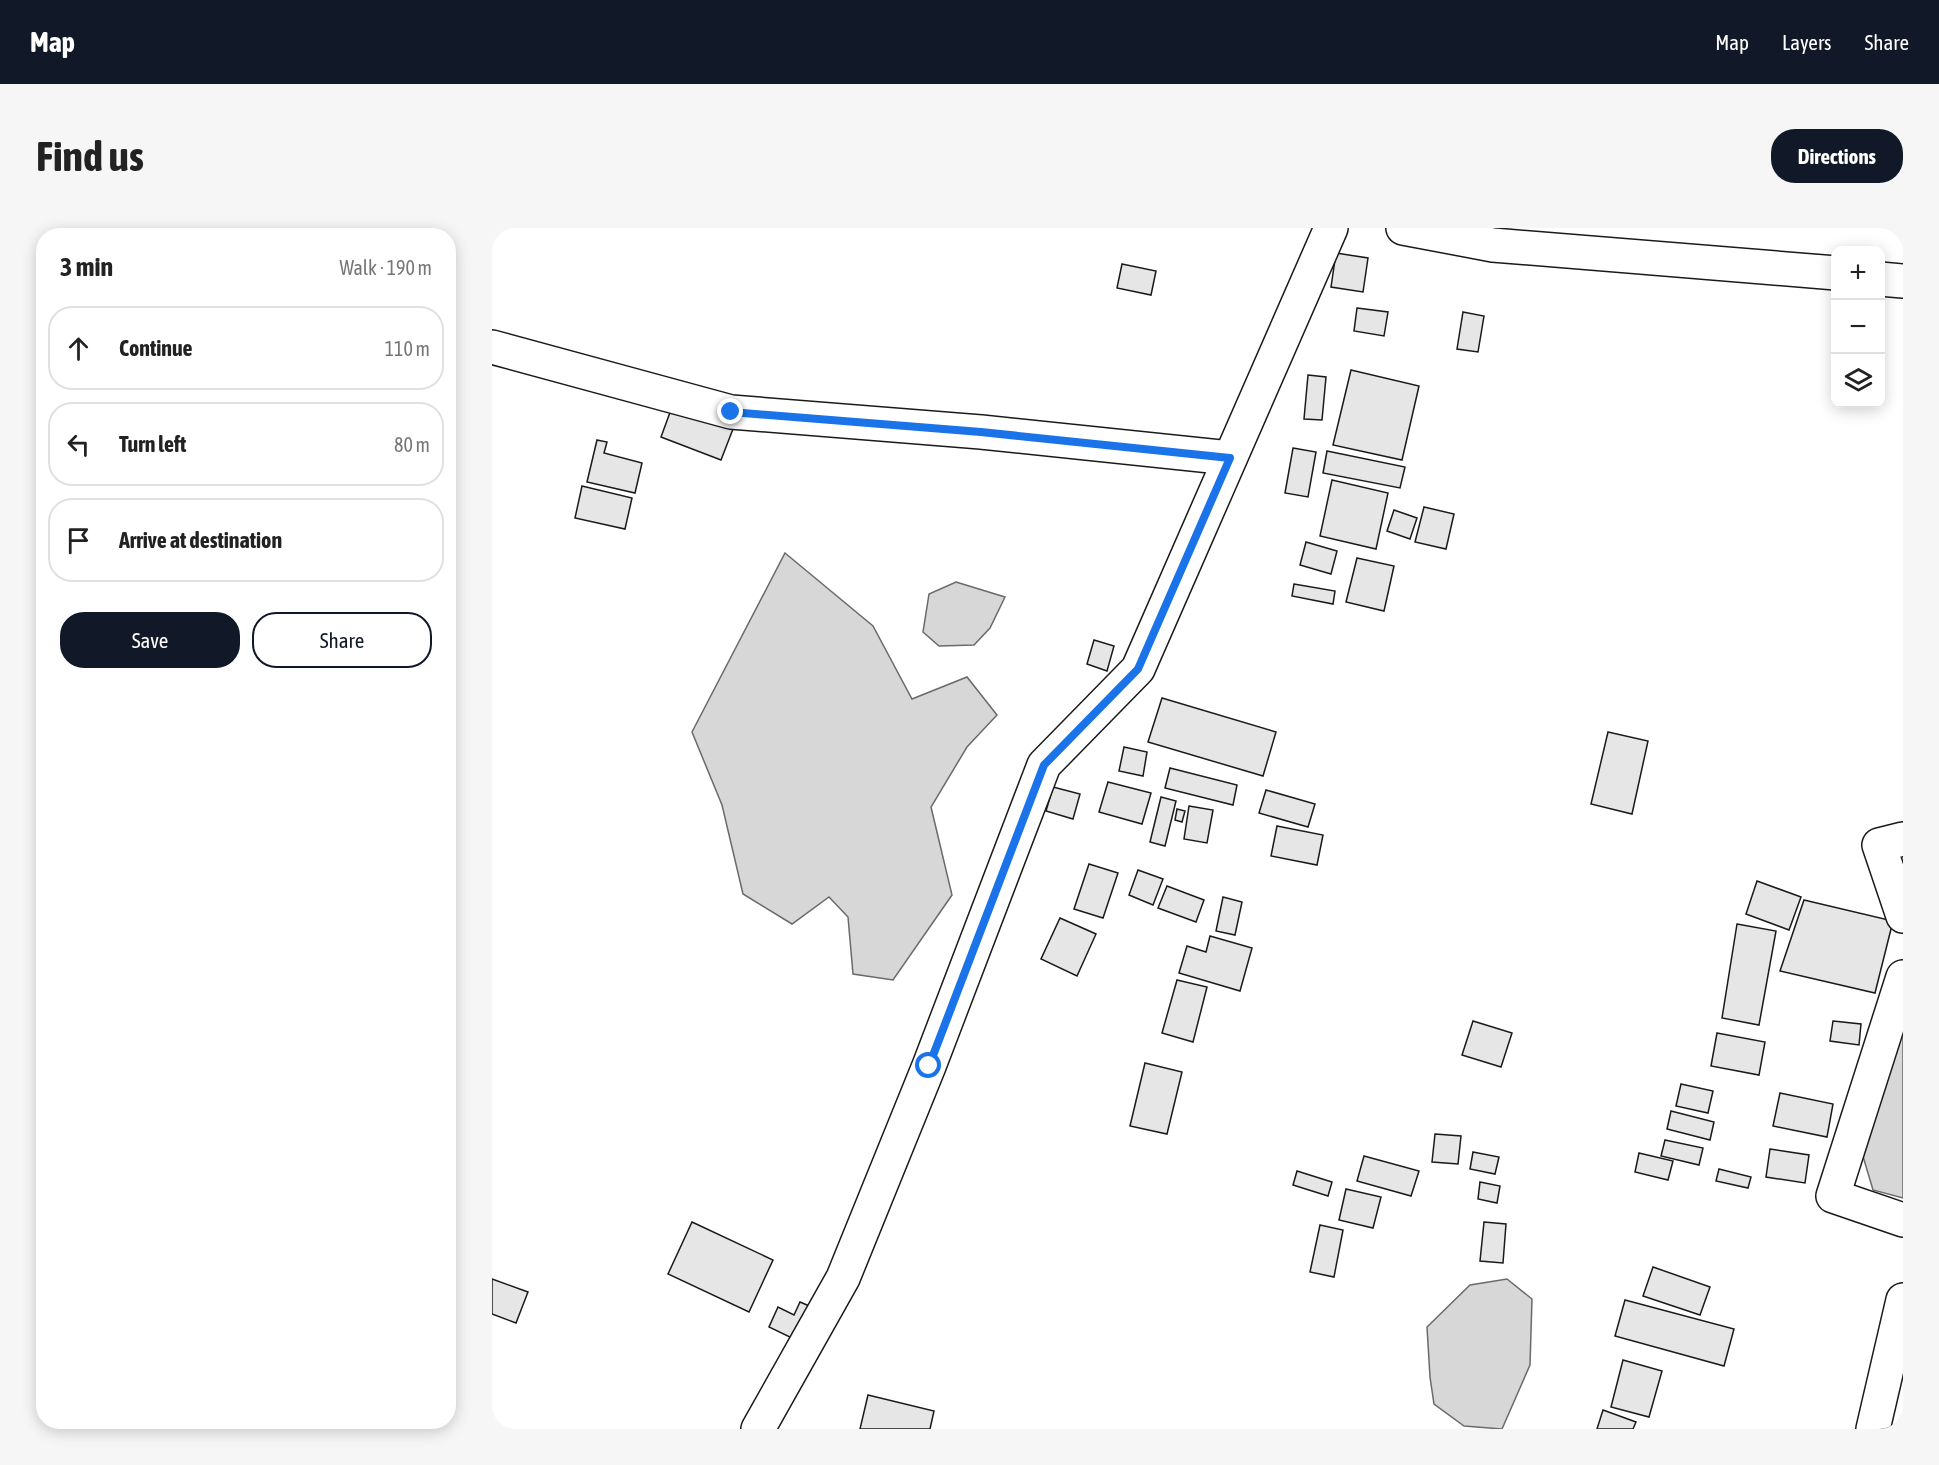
<!DOCTYPE html>
<meta charset="utf-8">
<style>
body{margin:0;font-family:"Asap Condensed",sans-serif;background:#f6f6f6;color:#222}
.controls{position:absolute;right:18px;top:18px;display:grid;overflow:hidden;border-radius:12px;box-shadow:0 3px 15px #0003}
.controls button{width:54px;height:54px;display:grid;place-items:center;padding:0;border:0;border-bottom:2px solid #e0e0e0;background:#fff;color:#222;font:30px sans-serif}
.stop{position:absolute;width:18px;height:18px;margin:-14px;border:4px solid #1a73e8;border-radius:50%;background:#fff}
.stop.end{background:#1a73e8;border-color:#fff;box-shadow:0 2px 6px #0008}
.list{margin:0;padding:0;list-style:none}
h2{display:flex;justify-content:space-between;align-items:center;height:78px;margin:0;padding:0 24px;font-size:26px}
h2 small{font-size:20px;font-weight:400;color:#767676}
.list li{display:grid;grid-template-columns:39px 1fr auto;gap:18px;align-items:center;box-sizing:border-box;height:84px;margin:0 12px 12px;padding:0 12px;border:2px solid #e0e0e0;border-radius:24px}
.list b{display:block;font-size:22px;white-space:nowrap}
.list em{font-size:20px;font-style:normal;color:#767676}
.actions{display:flex;gap:12px;padding:18px 24px}
.actions a{flex:1;padding:14px 0;border:2px solid #111827;border-radius:24px;text-align:center;font-size:21px;color:#111827}
.actions .main{background:#111827;color:#fff}
.icon{flex:none;width:33px;height:33px;fill:none;stroke:currentColor;stroke-width:2;stroke-linecap:round;stroke-linejoin:round}
.map{position:relative;flex:none;width:1411px;height:1201px;overflow:hidden;border-radius:24px}
header{display:flex;align-items:center;gap:36px;box-sizing:border-box;height:84px;padding:0 30px;background:#111827;color:#fff}
header strong{font-size:28px}
nav{display:flex;gap:33px;margin-inline-start:auto;font-size:21px}
.intro{display:flex;align-items:center;justify-content:space-between;box-sizing:border-box;height:144px;padding:0 36px}
h1{margin:0;font-size:42px}
.button{padding:15px 27px;border-radius:24px;background:#111827;color:#fff;font-size:21px;font-weight:700}
main{display:flex;gap:36px;padding:0 36px}
aside{flex:1;background:#fff;border-radius:24px;box-shadow:0 3px 15px #0003}
.map>svg:first-child{display:block}
.water{fill:#d7d7d7;stroke:#6a6a6a;stroke-width:1.5}
.building{fill:#e6e6e6;stroke:#1a1a1a;stroke-width:1.5}
.lines{fill:none;stroke-linecap:round;stroke-linejoin:round}
.street-casing{stroke:#1a1a1a;stroke-width:36}
.street{stroke:#fff;stroke-width:33}
.route{stroke:#1a73e8;stroke-width:8}
</style>
<header>
<strong>Map</strong>
<nav><a>Map</a><a>Layers</a><a>Share</a></nav>
</header>
<div class="intro"><h1>Find us</h1><a class="button">Directions</a></div>
<main>
<aside>
<h2>3 min<small>Walk · 190 m</small></h2>
<ul class="list">
<li><svg class="icon" aria-label="ahead" viewBox="0 0 24 24"><path d="M12 20V5M6 11l6-6 6 6"/></svg><div><b>Continue</b></div><em>110 m</em></li>
<li><svg class="icon" aria-label="left" viewBox="0 0 24 24"><path d="M17 20v-9H6M10 6l-5 5 5 5"/></svg><div><b>Turn left</b></div><em>80 m</em></li>
<li><svg class="icon" aria-label="arrive" viewBox="0 0 24 24"><path d="M6 21V4h12l-3 4 3 4H6"/></svg><div><b>Arrive at destination</b></div></li>
</ul>
<div class="actions"><a class="main">Save</a><a>Share</a></div>
</aside>
<div class="map">
<svg width="1411" height="1201" viewBox="0 0 1411 1201">
<rect width="100%" height="100%" fill="#fff"/>
<g class="water">
<polygon points="293,325 381,398 420,471 475,449 505,487 475,519 439,579 460,667 401,752 361,746 356,689 337,669 300,696 251,666 230,577 200,504"/>
<polygon points="464,354 513,369 498,400 482,417 447,418 431,404 437,366"/>
<polygon points="1411,789 1411,970 1381,962 1370,925"/>
<polygon points="1015,1051 1040,1071 1038,1137 1010,1201 972,1198 942,1176 938,1149 935,1099 978,1057"/>
</g>
<g class="building">
<polygon points="844,25 876,30 871,64 839,59"/>
<polygon points="630,36 664,43 659,67 625,60"/>
<polygon points="865,80 896,84 892,108 862,103"/>
<polygon points="971,84 992,88 986,124 965,121"/>
<polygon points="859,142 927,158 910,232 841,217"/>
<polygon points="816,147 834,149 830,192 812,191"/>
<polygon points="180,179 241,201 229,232 169,209"/>
<polygon points="105,212 115,214 112,225 150,235 143,265 95,254"/>
<polygon points="801,220 824,224 816,269 793,265"/>
<polygon points="835,223 913,239 908,260 831,245"/>
<polygon points="840,252 896,265 884,321 828,308"/>
<polygon points="90,258 140,270 133,301 83,290"/>
<polygon points="932,279 962,286 954,321 923,314"/>
<polygon points="902,282 925,290 918,311 895,303"/>
<polygon points="814,314 845,323 839,346 808,337"/>
<polygon points="865,330 902,338 892,383 854,374"/>
<polygon points="802,356 843,363 841,376 800,368"/>
<polygon points="602,412 622,418 615,443 595,436"/>
<polygon points="670,470 784,504 771,548 656,514"/>
<polygon points="1116,504 1156,513 1140,586 1099,576"/>
<polygon points="632,519 655,524 651,548 627,543"/>
<polygon points="678,540 745,557 741,577 673,560"/>
<polygon points="616,554 659,565 650,596 607,584"/>
<polygon points="561,559 588,566 581,591 554,583"/>
<polygon points="774,562 823,576 816,599 767,585"/>
<polygon points="669,569 684,573 673,618 658,614"/>
<polygon points="697,578 721,582 715,615 692,611"/>
<polygon points="685,581 693,583 690,594 683,592"/>
<polygon points="785,598 831,607 825,637 779,628"/>
<polygon points="597,636 626,645 611,690 582,681"/>
<polygon points="646,642 671,651 661,677 637,667"/>
<polygon points="1265,653 1309,669 1297,702 1254,686"/>
<polygon points="675,658 712,672 704,694 666,680"/>
<polygon points="731,669 750,674 743,707 724,703"/>
<polygon points="1312,672 1401,693 1383,765 1288,743"/>
<polygon points="568,690 604,706 585,748 549,731"/>
<polygon points="1245,696 1284,703 1267,797 1230,790"/>
<polygon points="718,708 760,720 748,763 687,745 695,718 714,724"/>
<polygon points="685,752 715,759 701,814 670,805"/>
<polygon points="981,793 1020,805 1009,839 970,827"/>
<polygon points="1341,793 1369,796 1367,817 1338,813"/>
<polygon points="1225,805 1273,814 1267,847 1219,838"/>
<polygon points="653,835 690,844 675,906 638,898"/>
<polygon points="1189,856 1221,863 1216,885 1184,878"/>
<polygon points="1288,865 1341,876 1335,909 1281,898"/>
<polygon points="1179,883 1222,894 1218,912 1175,901"/>
<polygon points="943,906 969,908 966,936 940,934"/>
<polygon points="1173,912 1211,920 1207,937 1169,928"/>
<polygon points="1278,921 1317,927 1313,955 1274,949"/>
<polygon points="981,924 1007,929 1003,946 978,941"/>
<polygon points="1147,925 1181,933 1176,952 1143,944"/>
<polygon points="872,928 927,943 919,968 865,953"/>
<polygon points="1227,941 1259,949 1256,960 1224,953"/>
<polygon points="805,943 840,954 836,968 801,957"/>
<polygon points="988,954 1008,958 1005,975 986,971"/>
<polygon points="854,961 889,969 881,1000 847,992"/>
<polygon points="200,994 281,1032 257,1084 176,1046"/>
<polygon points="992,994 1014,996 1011,1035 988,1033"/>
<polygon points="828,997 851,1002 842,1049 818,1044"/>
<polygon points="1161,1039 1218,1059 1208,1087 1151,1068"/>
<polygon points="0,1051 36,1064 24,1095 0,1086"/>
<polygon points="1133,1072 1242,1101 1232,1138 1123,1108"/>
<polygon points="308,1074 322,1080 306,1113 277,1099 286,1079 302,1087"/>
<polygon points="1131,1132 1170,1143 1157,1189 1119,1179"/>
<polygon points="376,1167 442,1183 438,1201 368,1201"/>
<polygon points="1111,1182 1144,1194 1141,1201 1105,1201"/>
</g>
<g class="lines">
<g class="street-casing">
<g id="street">
<polyline points="911,0 1001,17 1344,45"/>
<polyline points="1388,51 1411,53"/>
<polyline points="0,119 239,184 489,204 738,230"/>
<polyline points="1411,611 1387,617 1411,688"/>
<polyline points="1411,749 1341,968 1411,992"/>
<polyline points="266,1201 351,1050 437,838 552,537 646,441 839,0"/>
<polyline points="1381,1201 1411,1072"/>
</g>
</g>
<use href="#street" class="street"/>
</g>
<g class="lines">
<polyline class="route" points="239,184 489,204 738,230 646,441 552,537 437,838"/>
</g>
</svg>
<div class="controls">
<button>+</button>
<button>−</button>
<button><svg class="icon" aria-label="layers" viewBox="0 0 24 24"><path d="M12 4l9 5-9 5-9-5zM3 14l9 5 9-5"/></svg></button>
</div>
<div class="stop" style="left:437px;top:838px"></div>
<div class="stop end" style="left:239px;top:184px"></div>
</div>
</main>
